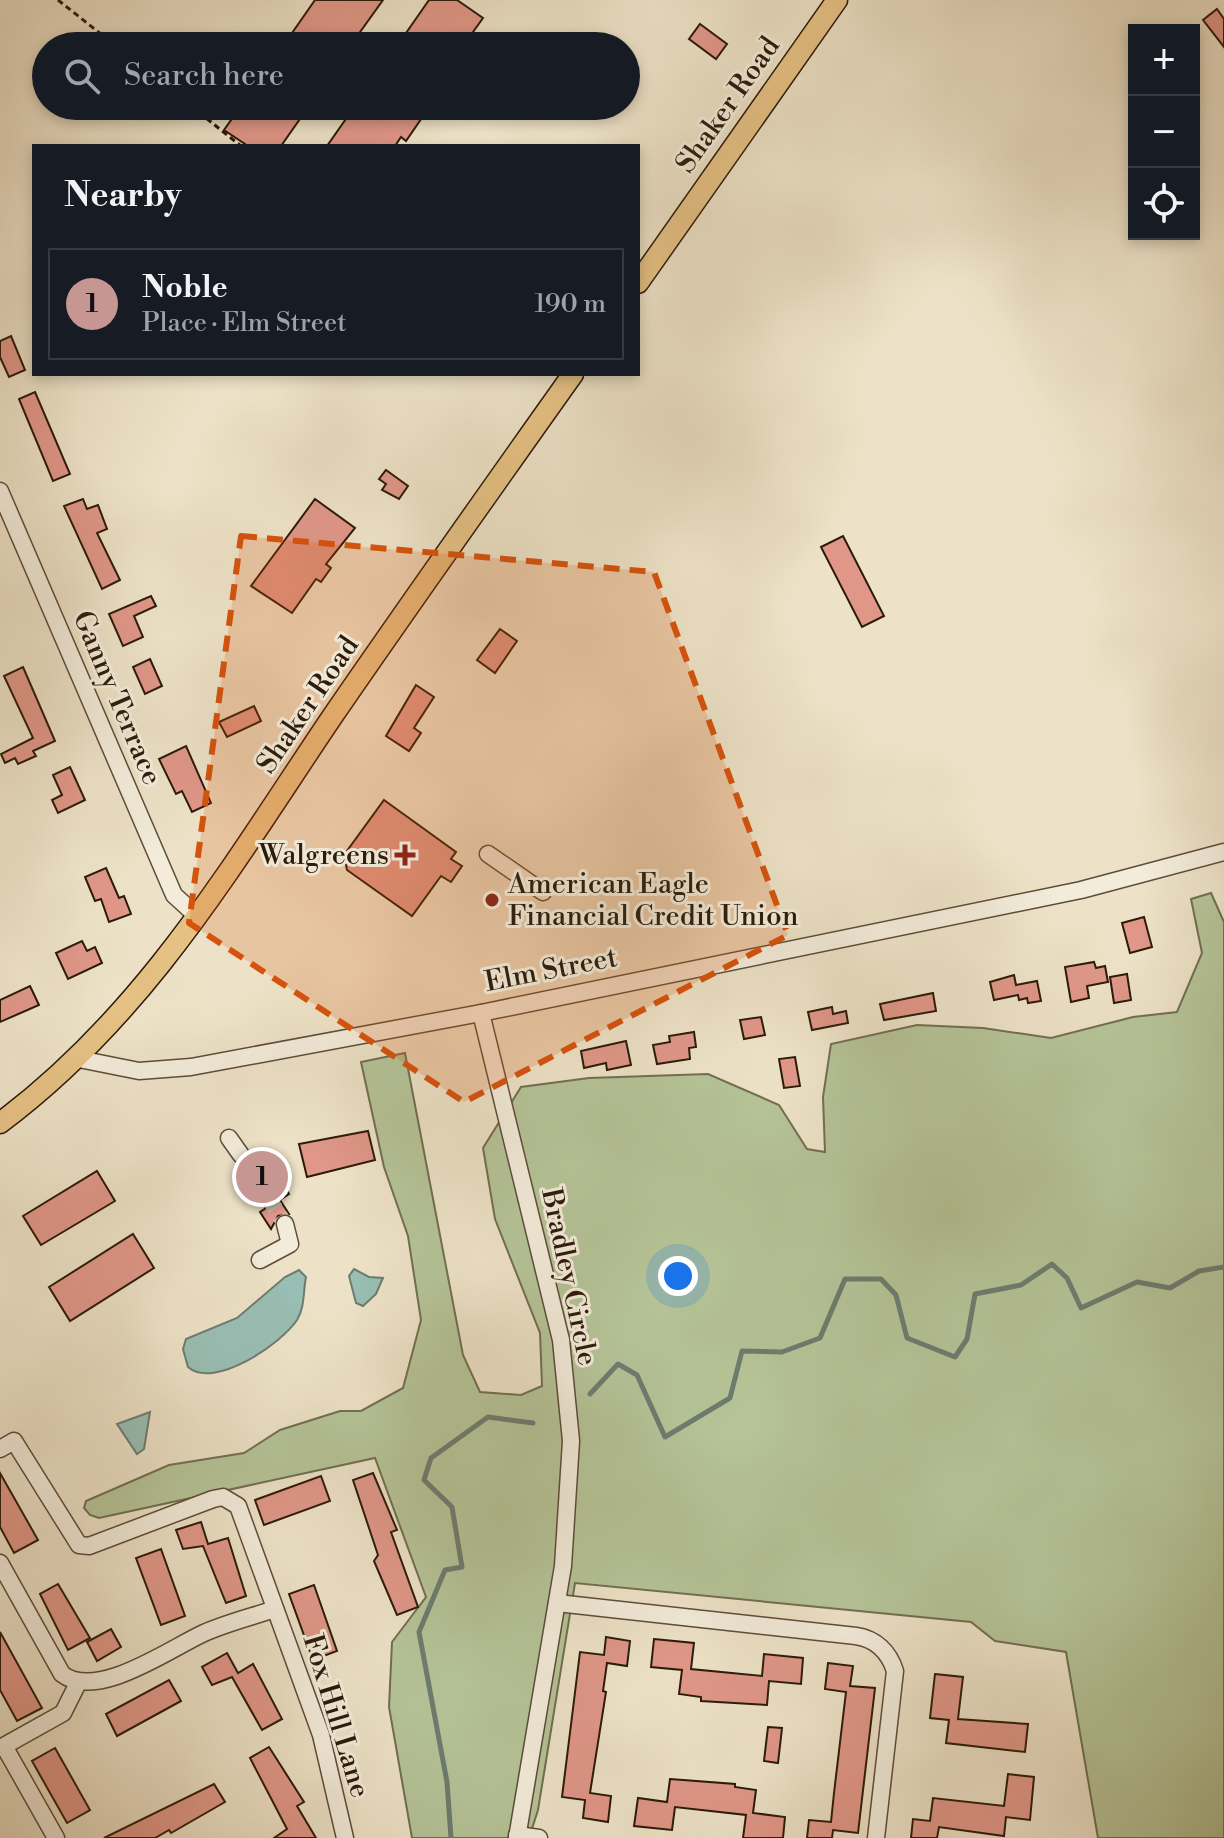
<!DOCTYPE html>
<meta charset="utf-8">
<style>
body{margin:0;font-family:"Libre Bodoni",serif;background:#20242c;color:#f1f3f6}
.controls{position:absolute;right:24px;top:24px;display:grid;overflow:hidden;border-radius:0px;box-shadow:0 4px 12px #0003}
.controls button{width:72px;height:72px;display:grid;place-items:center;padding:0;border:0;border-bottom:2px solid #363941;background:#171b24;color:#f1f3f6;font:40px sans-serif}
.you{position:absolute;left:678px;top:1276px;width:28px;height:28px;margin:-20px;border:6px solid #fff;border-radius:50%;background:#1a73e8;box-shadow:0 0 0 12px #1a73e833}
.badge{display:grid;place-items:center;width:52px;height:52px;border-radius:50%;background:#c59692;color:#111;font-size:26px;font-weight:700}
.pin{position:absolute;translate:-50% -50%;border:4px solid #fff;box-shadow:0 2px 8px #0006}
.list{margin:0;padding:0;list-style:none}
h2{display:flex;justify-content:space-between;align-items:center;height:104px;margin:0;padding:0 32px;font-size:34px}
h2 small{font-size:26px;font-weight:400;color:#9ea1a6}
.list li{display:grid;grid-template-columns:52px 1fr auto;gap:24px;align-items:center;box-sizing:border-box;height:112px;margin:0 16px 16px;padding:0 16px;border:2px solid #363941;border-radius:0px}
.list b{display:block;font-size:30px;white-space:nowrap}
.list p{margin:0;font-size:26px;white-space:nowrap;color:#9ea1a6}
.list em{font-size:26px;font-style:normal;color:#9ea1a6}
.icon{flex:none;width:44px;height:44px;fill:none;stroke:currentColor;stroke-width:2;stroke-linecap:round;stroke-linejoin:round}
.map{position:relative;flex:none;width:1224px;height:1838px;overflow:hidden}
.search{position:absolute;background:#171b24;box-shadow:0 4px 12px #0003;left:32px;top:32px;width:608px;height:88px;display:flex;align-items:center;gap:20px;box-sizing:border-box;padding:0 28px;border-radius:44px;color:#9ea1a6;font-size:30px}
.panel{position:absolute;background:#171b24;box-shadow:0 4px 12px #0003;left:32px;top:144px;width:608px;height:232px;border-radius:0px}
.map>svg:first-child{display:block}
.green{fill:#b5c498;stroke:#706f51;stroke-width:2}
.water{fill:#99beb4;stroke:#6d7c70;stroke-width:2}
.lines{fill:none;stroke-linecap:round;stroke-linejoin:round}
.stream{stroke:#6d7c70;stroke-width:5}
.building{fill:#e09788;stroke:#2b1a0a;stroke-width:2}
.minor-tunnel{stroke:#c6baa1;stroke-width:16;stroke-dasharray:16 8;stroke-linecap:butt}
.minor-casing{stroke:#5c4c39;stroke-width:19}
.major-casing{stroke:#2b1a0a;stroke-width:23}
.path{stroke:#2b1a0a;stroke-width:3;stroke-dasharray:6 4;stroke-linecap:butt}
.minor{stroke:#f3ecdb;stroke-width:16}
.major{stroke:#e6c184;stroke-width:20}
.marked{fill:#d5530c;fill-opacity:0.2;stroke:#d5530c;stroke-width:6;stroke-dasharray:16 10;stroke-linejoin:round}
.poi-dot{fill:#8f2418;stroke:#f3ecdb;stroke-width:3}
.labels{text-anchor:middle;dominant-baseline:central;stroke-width:6;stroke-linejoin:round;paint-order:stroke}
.street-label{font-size:28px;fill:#2b1a0a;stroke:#f3ecdb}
.poi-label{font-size:28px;fill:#2b1a0a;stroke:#f3ecdb;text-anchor:end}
</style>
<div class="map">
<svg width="1224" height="1838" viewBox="0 0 1224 1838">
<rect width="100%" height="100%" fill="#ede2c7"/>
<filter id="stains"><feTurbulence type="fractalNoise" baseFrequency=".0025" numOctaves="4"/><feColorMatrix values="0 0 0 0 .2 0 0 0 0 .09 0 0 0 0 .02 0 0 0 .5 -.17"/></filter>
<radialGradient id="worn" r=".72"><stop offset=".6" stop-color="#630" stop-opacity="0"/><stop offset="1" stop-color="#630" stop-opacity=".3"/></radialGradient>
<polygon class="green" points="1211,893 1224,922 1224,1838 1098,1838 1066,1652 995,1641 971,1622 575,1583 538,1810 529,1838 412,1838 389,1707 392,1642 426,1597 375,1458 99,1518 90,1515 84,1508 86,1501 169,1465 244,1453 280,1430 340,1411 361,1411 403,1388 421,1320 408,1236 384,1167 361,1062 405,1053 463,1355 480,1392 521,1395 542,1386 540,1333 495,1219 483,1148 521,1087 589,1078 708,1074 779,1105 807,1149 825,1152 823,1097 831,1044 917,1025 983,1028 1051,1038 1133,1017 1177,1012 1202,953 1191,899"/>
<g class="water">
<polygon points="354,1269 369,1277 383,1278 376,1294 363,1306 356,1303 349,1276"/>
<path d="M299 1270 306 1277C303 1292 305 1307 297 1320 281 1344 214 1390 188 1367L183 1349 186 1339 237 1318 285 1277Z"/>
<polygon points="150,1412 144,1449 137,1454 117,1424"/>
</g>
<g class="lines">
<g class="stream">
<polyline points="590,1394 618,1364 637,1375 665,1437 730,1398 742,1351 782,1352 820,1338 845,1279 881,1279 896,1295 907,1338 955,1357 967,1339 975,1294 1021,1285 1052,1264 1067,1278 1081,1308 1137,1282 1170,1288 1199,1271 1224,1267"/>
<polyline points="451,1838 447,1782 419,1632 445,1570 462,1567 452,1507 424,1480 431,1458 488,1417 533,1423"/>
</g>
</g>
<g class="building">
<polygon points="315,0 383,0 350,46 283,46"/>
<polygon points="429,0 457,0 483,18 463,46 397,46"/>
<polygon points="1217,9 1224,19 1224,47 1203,20"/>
<polygon points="700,24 727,44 716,59 689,39"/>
<polygon points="241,106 309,106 281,146 248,146 224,130"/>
<polygon points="355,106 430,106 406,141 401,137 395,146 327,146"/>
<polygon points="11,336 25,370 9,377 0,357 0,341"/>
<polygon points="35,392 70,474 53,481 19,399"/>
<polygon points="386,470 408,486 399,499 382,490 386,484 379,479"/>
<polygon points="83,499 87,509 98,505 107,529 97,533 120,580 102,589 64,506"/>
<polygon points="315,499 355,528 326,564 331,568 321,582 316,579 292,613 251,586"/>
<polygon points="843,536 884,616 862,627 821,547"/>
<polygon points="151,596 156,606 134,616 143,637 123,646 109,614"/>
<polygon points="500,629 517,641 495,673 477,660"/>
<polygon points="150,659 162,686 145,694 133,667"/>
<polygon points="23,667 55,741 33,751 36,756 18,764 15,758 5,763 1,754 33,738 4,676"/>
<polygon points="416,685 434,697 414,728 421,733 409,751 386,736"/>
<polygon points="254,706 261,721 227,737 219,722"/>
<polygon points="186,746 211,803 192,812 182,791 176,794 159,759"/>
<polygon points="70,767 85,800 58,813 52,800 62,795 53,775"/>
<polygon points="384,800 456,852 451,859 462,866 451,882 441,876 412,916 347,870 344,855"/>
<polygon points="106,868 119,898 124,896 131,914 109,922 101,899 95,901 85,877"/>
<polygon points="1144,917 1152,947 1130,953 1122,923"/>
<polygon points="82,941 87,951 95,947 102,963 68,979 56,953"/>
<polygon points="1094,962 1096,968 1105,966 1108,982 1087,986 1089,998 1071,1002 1065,967"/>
<polygon points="1127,974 1131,1000 1114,1003 1110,977"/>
<polygon points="1014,975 1016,985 1037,981 1041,1001 1028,1003 1027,998 1019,1000 1018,995 994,1000 990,982"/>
<polygon points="30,986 39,1005 0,1022 0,1000"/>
<polygon points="933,993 936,1011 884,1020 880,1004"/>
<polygon points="832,1007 833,1014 846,1011 848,1023 812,1030 808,1012"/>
<polygon points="761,1017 765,1035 744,1039 740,1020"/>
<polygon points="694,1032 696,1047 689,1048 690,1059 657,1064 653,1045 670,1042 669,1036"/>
<polygon points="626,1041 631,1065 607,1070 606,1063 584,1068 581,1051"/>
<polygon points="795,1057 800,1086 784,1088 779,1059"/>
<polygon points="368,1131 375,1160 307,1177 299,1144"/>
<polygon points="263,1154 289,1194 280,1200 289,1214 278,1216 271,1229 260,1212 266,1208 239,1166 248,1163 252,1156 254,1159"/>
<polygon points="97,1171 115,1201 41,1245 23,1216"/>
<polygon points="133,1234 154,1268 70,1321 49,1287"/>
<polygon points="0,1473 38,1540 14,1553 0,1527"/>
<polygon points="373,1473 397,1530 391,1532 418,1607 397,1615 374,1561 378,1555 353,1480"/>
<polygon points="321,1476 330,1501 264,1525 255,1500"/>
<polygon points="201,1522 208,1544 228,1538 246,1596 226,1603 203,1546 183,1549 176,1530"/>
<polygon points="161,1549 185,1616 161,1625 136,1558"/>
<polygon points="58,1584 90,1638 68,1650 40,1594"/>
<polygon points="314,1585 337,1651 313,1660 289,1594"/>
<polygon points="111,1629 121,1647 97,1661 87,1642"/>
<polygon points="0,1632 42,1708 17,1721 0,1690"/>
<polygon points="606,1637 630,1641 627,1666 607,1663 603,1691 606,1692 590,1793 611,1796 608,1822 583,1818 585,1800 562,1797 580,1652 604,1655"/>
<polygon points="654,1639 694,1643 691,1669 762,1676 764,1654 803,1658 801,1684 769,1681 767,1705 701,1701 701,1697 679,1694 682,1670 651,1667"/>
<polygon points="227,1653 238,1673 253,1664 282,1719 262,1730 232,1677 212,1685 202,1667"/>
<polygon points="828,1663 853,1666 850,1686 875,1688 858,1833 833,1830 832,1838 807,1838 809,1820 831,1822 834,1793 846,1692 825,1689"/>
<polygon points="935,1674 963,1677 958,1719 1028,1724 1025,1752 946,1743 949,1720 930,1718"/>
<polygon points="169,1680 181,1701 117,1736 106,1714"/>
<polygon points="768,1727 782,1728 778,1763 764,1761"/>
<polygon points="269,1747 304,1802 297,1806 316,1838 274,1838 287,1829 250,1758"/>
<polygon points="55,1748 90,1810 67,1823 32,1761"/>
<polygon points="1008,1774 1034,1777 1030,1820 1006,1817 1004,1836 939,1827 937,1838 911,1838 913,1819 930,1821 933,1798 1004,1806"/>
<polygon points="670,1779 735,1784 735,1787 756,1790 753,1813 785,1817 783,1838 743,1838 746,1815 675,1807 672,1830 634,1826 638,1798 667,1802"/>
<polygon points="214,1784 225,1802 171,1833 169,1830 155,1838 104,1838"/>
</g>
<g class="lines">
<polyline class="minor-tunnel" points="241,1155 285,1224"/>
<g class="minor-casing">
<g id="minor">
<polyline points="0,491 174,895 198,917"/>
<polyline points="488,854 543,892"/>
<polyline points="481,1013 561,1340 571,1441 563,1566 517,1838"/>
<polyline points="79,1059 139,1071 191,1067 481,1013 1081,890 1224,852"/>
<polyline points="229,1138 241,1155"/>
<polyline points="260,1260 290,1244 285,1224"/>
<polyline points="0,1449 14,1441 79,1545 89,1546 213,1499 223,1497 238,1506 321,1735 345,1838"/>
<path d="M0 1563 62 1674C97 1701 169 1649 204 1633 227 1623 251 1617 275 1609"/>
<path d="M557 1603 856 1636C876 1639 889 1652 895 1671L876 1838"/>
<polyline points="517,1835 539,1838"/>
<polyline points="56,1838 4,1746 63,1713 78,1683"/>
</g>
</g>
<g class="major-casing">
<g id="major">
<polyline points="638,283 837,0"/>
<path d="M0 1123C146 1014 232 865 332 717 411 602 492 488 573 374"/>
</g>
</g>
<g class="path">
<polyline points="58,0 116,46"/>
<polyline points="191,106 241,146"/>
<polyline points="329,849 341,856"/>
</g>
<use href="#minor" class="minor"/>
<use href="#major" class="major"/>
</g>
<path class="marked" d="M241 536 654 572 788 935 464 1102 189 923Z"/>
<g class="poi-dot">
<path d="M401 843h8v8h8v8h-8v8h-8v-8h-8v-8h8z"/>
<circle cx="492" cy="900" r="8"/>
</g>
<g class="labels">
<g class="street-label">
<text transform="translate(728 105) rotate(-55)">Shaker Road</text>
<text transform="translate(117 698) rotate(67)">Ganny Terrace</text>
<text transform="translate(308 705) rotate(-56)">Shaker Road</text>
<text transform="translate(551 970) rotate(-11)">Elm Street</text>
<text transform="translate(569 1277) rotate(78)">Bradley Circle</text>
<text transform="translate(336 1716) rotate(73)">Fox Hill Lane</text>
</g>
<g class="poi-label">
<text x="389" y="855">Walgreens</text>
<text x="508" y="884" text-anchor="start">American Eagle<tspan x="508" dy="32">Financial Credit Union</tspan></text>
</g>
</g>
<rect width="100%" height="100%" filter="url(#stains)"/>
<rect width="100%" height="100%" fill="url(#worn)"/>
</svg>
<div class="controls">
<button>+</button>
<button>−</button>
<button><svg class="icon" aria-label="locate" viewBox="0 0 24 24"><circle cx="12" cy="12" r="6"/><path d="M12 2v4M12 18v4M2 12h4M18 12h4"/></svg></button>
</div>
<div class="you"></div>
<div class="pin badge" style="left:262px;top:1177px">1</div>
<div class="search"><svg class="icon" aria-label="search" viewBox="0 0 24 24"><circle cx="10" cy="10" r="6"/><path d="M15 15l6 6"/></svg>Search here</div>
<section class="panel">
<h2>Nearby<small></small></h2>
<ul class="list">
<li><span class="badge">1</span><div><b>Noble</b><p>Place · Elm Street</p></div><em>190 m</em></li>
</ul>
</section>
</div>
